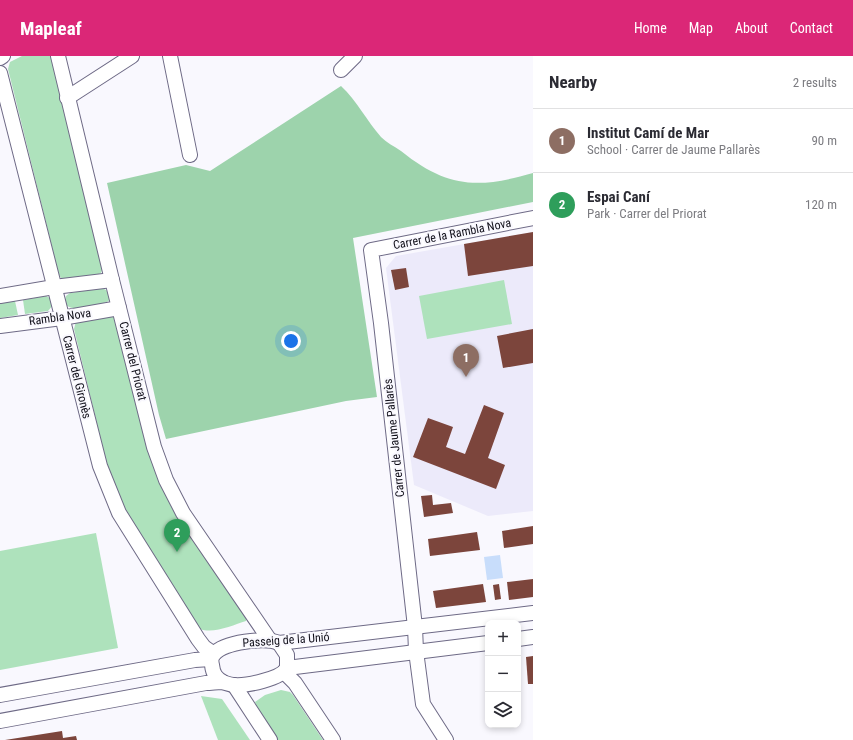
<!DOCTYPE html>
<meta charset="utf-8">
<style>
body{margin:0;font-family:"Roboto Condensed",sans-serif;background:#f7f7f7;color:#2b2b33}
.controls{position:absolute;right:12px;bottom:12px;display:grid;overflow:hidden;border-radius:8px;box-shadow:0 2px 6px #0003}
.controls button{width:36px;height:36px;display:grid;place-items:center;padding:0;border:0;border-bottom:1px solid #e1e1e2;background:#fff;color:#2b2b33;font:20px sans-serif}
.you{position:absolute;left:291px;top:285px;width:14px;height:14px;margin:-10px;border:3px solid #fff;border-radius:50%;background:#1a73e8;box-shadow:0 0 0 6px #1a73e833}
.badge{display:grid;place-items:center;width:26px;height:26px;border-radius:50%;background:#db2777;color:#fff;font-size:13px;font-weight:700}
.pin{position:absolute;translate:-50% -33px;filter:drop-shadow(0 1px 2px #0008)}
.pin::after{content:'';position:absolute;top:21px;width:14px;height:12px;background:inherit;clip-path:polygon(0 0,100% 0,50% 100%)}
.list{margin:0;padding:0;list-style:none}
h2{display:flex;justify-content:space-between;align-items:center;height:52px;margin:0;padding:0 16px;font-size:17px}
h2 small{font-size:13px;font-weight:400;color:#7c7c81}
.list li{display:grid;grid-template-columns:26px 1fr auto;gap:12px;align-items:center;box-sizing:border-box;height:64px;padding:0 16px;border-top:1px solid #e1e1e2}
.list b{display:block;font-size:15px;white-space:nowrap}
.list p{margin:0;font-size:13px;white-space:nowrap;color:#7c7c81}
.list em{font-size:13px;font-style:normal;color:#7c7c81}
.icon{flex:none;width:22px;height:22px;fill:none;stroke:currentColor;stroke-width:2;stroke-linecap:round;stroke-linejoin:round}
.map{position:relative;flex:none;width:533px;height:684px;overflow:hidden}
header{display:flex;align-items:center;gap:24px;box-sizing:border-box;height:56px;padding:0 20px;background:#db2777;color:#fff}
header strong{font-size:19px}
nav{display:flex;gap:22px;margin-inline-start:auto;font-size:14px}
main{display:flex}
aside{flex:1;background:#fff}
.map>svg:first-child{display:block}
.built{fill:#eceafa}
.green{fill:#aee2bc}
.forest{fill:#9dd3ac}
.water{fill:#c8ddfb}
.building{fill:#7c453c}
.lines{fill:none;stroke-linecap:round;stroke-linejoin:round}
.minor-casing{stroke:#6e6a86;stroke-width:16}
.minor{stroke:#fff;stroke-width:14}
.labels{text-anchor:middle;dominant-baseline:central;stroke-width:4;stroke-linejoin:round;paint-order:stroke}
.street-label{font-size:12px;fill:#100f19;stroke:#f9f8fe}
</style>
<header>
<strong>Mapleaf</strong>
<nav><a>Home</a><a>Map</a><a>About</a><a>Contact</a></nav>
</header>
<main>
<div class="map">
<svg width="533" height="684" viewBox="0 0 533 684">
<rect width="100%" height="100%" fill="#f9f8fe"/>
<polygon class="built" points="533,176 533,455 488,460 414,429 386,212 396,200"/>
<g class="green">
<polygon points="22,0 51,0 104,208 101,217 97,219 66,225 62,223 59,219 8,13 10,6"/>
<polygon points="504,224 512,268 427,283 419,240"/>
<path d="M102 232 106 234 110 239V244C103 249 80 253 72 252 68 251 66 249 64 247L66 240 70 237Z"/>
<polygon points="46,240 50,242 53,249 48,255 25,258 23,244"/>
<polygon points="15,245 18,259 0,262 0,247"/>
<path d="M111 259 115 261 151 402 246 560V565C233 569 214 578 200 573L124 456 110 421 74 273 76 265Z"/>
<polygon points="96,477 118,592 0,614 0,495"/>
<polygon points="281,634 290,636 293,639 323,684 278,684 256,650 255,646 265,639"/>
<polygon points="201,640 222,643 250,684 218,684"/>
</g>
<path class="forest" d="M341 30C357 45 367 65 381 81 387 87 394 90 401 95 447 132 478 133 533 117V146L353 182 377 341 346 345 166 383 159 359 107 127 186 109 210 115Z"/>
<polygon class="water" points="500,499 503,522 487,524 484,501"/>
<g class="building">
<polygon points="533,176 533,210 468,220 464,188"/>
<polygon points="406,212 409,231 395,234 391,214"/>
<polygon points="533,273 533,307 503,312 497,280"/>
<polygon points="484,349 504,357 488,402 505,409 496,433 413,401 428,362 453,371 446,391 465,398"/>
<polygon points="432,439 433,449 451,447 453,457 424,461 421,440"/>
<polygon points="533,470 533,488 504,492 502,475"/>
<polygon points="477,476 480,494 430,500 428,483"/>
<polygon points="533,523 533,541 509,544 507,526"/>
<polygon points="483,528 486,546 436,552 433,535"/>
<polygon points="499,528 501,543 495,544 493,529"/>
<polygon points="533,600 533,628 528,628 526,601"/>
<polygon points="62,675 63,682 76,680 77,684 5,684"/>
</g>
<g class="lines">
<g class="minor-casing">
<g id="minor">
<polyline points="58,0 112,224 154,391 166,424 183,457 269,583"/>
<polyline points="170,0 190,99"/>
<polyline points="0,2 3,0"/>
<polyline points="341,14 355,0"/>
<polyline points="0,17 100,410 119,457 198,583 204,591 214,598"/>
<polyline points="67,42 132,0"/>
<polyline points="0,240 54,231 112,224"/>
<polyline points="0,270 62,262 119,252"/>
<polyline points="518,583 533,581"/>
<polyline points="279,587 287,599 287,612"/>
<polyline points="287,612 488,587"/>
<polyline points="284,616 295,627 333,684"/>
<path d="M223 626C216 622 213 618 212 609 211 605 211 601 214 598 224 586 265 581 279 587L533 557"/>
<polyline points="234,629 270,684"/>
<polyline points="0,639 195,604 211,603"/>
<path d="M0 665 206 627C211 627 217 626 222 626 226 627 230 629 234 629 246 630 281 623 287 612"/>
<polyline points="446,684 423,648 416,595 415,571 381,267 371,194 533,162"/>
</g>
</g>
<use href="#minor" class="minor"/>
</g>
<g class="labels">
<g class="street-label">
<text transform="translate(452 178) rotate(-11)">Carrer de la Rambla Nova</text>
<text transform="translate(60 261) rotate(-8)">Rambla Nova</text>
<text transform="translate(133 305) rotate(76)">Carrer del Priorat</text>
<text transform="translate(77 321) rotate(76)">Carrer del Gironès</text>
<text transform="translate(394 382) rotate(-96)">Carrer de Jaume Pallarès</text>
<text transform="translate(286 584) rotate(-4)">Passeig de la Unió</text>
</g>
</g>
</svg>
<div class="controls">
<button>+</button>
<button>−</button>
<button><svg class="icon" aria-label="layers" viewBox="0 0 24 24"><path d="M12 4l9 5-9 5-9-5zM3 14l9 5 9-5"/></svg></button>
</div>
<div class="you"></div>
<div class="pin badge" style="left:466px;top:321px;background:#8d6e63">1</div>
<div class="pin badge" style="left:177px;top:496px;background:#2e9e5b">2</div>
</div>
<aside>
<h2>Nearby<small>2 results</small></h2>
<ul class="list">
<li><span class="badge" style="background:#8d6e63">1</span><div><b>Institut Camí de Mar</b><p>School · Carrer de Jaume Pallarès</p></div><em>90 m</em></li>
<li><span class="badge" style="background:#2e9e5b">2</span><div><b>Espai Caní</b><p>Park · Carrer del Priorat</p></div><em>120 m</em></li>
</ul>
</aside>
</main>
